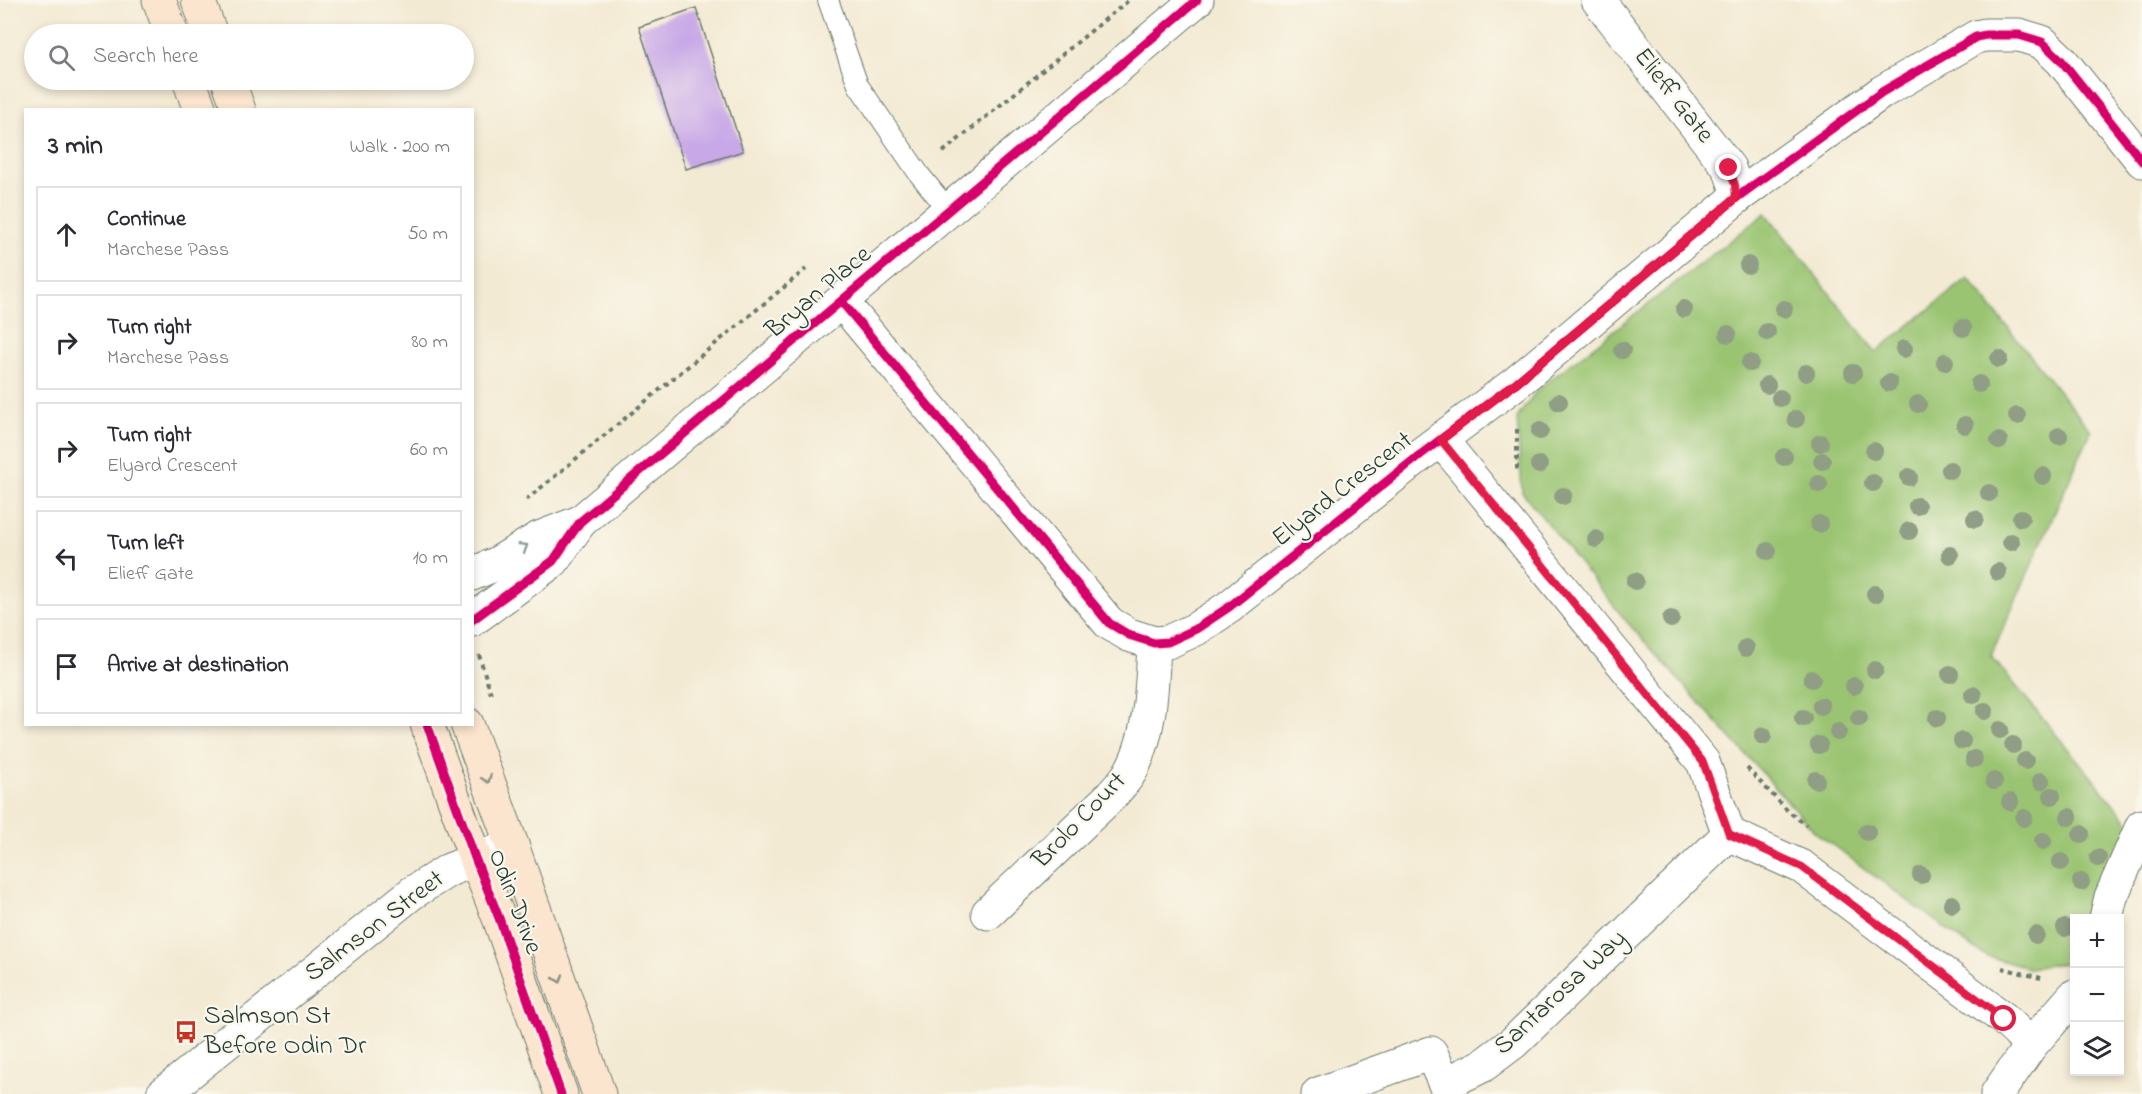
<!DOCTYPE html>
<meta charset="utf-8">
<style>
body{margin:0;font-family:"Indie Flower",sans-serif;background:#f2f2f3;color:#2b2b33}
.controls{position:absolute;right:18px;bottom:18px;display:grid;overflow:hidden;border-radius:0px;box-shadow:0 3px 9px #0003}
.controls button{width:54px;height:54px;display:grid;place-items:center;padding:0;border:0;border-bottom:2px solid #e1e1e2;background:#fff;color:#2b2b33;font:30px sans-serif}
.stop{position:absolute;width:18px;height:18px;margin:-14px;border:4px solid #e11d48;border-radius:50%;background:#fff}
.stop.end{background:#e11d48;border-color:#fff;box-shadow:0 2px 6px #0008}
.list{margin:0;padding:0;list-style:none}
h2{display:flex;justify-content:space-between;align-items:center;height:78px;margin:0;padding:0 24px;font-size:26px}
h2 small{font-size:20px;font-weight:400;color:#7c7c81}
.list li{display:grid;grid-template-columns:39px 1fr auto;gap:18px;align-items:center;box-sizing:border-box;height:96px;margin:0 12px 12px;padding:0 12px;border:2px solid #e1e1e2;border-radius:0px}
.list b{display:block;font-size:22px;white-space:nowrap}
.list p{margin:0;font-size:20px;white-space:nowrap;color:#7c7c81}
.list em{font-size:20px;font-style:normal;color:#7c7c81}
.icon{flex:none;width:33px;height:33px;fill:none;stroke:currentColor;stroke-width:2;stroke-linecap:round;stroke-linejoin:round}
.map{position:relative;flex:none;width:2142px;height:1094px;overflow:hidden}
.search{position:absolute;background:#fff;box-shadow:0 3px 9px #0003;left:24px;top:24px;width:450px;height:66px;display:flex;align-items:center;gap:15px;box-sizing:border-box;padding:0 21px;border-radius:33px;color:#7c7c81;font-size:22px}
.panel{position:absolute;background:#fff;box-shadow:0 3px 9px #0003;left:24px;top:108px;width:450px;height:618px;border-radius:0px}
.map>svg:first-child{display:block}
.green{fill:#9ac471;stroke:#5c8052;stroke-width:1.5}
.building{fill:#c8a8e7}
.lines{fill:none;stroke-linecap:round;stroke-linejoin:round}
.lane-casing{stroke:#697a6c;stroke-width:22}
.street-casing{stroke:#697a6c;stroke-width:35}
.secondary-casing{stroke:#697a6c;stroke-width:35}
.path{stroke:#697a6c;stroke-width:4;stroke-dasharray:4.5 4.5;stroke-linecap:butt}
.lane{stroke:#fff;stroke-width:20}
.street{stroke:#fff;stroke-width:33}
.secondary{stroke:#fbe5cf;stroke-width:33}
.cycleway-casing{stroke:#fbf7ec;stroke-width:13}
.cycleway{stroke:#d6006c;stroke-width:9}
.tree{fill:#8f9e84}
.oneway{stroke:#8f9e9a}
.oneway2{stroke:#8d9182}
.route{stroke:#e11d48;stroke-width:8}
.labels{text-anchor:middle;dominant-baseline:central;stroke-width:4.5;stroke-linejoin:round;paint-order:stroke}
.street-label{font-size:26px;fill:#1f3d34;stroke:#fbf7ec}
.poi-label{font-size:26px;fill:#1f3d34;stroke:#fbf7ec;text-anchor:start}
</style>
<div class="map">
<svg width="2142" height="1094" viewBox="0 0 2142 1094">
<rect width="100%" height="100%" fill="#fbf7ec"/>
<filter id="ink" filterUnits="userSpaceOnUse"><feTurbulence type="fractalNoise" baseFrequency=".0167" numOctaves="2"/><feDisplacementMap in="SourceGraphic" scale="12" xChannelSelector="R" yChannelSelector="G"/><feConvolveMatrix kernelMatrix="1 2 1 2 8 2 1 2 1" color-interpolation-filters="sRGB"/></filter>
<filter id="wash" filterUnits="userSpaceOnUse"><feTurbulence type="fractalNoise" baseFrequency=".008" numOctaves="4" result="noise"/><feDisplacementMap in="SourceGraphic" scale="24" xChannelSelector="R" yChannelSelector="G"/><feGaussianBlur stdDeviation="1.35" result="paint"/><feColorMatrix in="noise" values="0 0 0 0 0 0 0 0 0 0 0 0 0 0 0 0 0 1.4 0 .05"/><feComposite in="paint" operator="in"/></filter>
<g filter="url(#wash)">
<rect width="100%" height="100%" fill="#f3ead3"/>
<polygon class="green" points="1766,213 1876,352 1968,278 2091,431 1991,656 2138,833 2093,918 2074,918 2074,962 2028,968 1986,956 1961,940 1815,832 1627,622 1522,492 1517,418 1537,390"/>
<g id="blocks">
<polygon class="building" points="696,8 743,151 686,169 639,27"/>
</g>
</g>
<g filter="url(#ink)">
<use href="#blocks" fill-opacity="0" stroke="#697a6c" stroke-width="1.5"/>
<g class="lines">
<g class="lane-casing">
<polyline id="lane" points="828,0 858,85 919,174 948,210"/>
</g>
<g class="street-casing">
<g id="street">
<polyline points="1598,0 1729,168 1735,185 1736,198"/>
<polyline points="842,302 1109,623 1129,635 1154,643 1168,642 1196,629 1229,607 1420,455 1517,382 1736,198 1882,92 1976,37 1986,35 2019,35 2042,42 2061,60 2142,161"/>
<polyline points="1441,440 1703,762 1729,834 1802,867 2004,1019 2031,1045"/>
<polyline points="472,574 496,564 539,538 580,522"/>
<polyline points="472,620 553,561 580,522 1197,0"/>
<path d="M988 913 1111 796C1117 789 1124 782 1129 774 1151 737 1152 686 1154 643"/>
<polyline points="2106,918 2111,897 2142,826"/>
<polyline points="163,1094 412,893 449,870 512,845"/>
<polyline points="1318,1094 1431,1053 1445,1084 1482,1066 1514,1042 1729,834"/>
<polyline points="1997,1094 2031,1045 2074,996"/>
</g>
</g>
<g class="secondary-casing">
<g id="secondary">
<polyline points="159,0 172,34"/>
<polyline points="198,0 211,34"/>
<polyline points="189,80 200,110"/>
<polyline points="228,80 239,110"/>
<polyline points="427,724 475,858 499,918 561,1094"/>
<polyline points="467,724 512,845 599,1094"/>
</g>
</g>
<g class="path">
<polyline points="943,152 1129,0"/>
<polyline points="1517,429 1517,472"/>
<polyline points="526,500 806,269"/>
<polyline points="479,655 491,694"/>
<polyline points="1747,768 1788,811 1806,825"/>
<polyline points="2002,968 2041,978"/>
</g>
<use href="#lane" class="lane"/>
<use href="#street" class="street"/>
<use href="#secondary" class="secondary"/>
<g class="cycleway-casing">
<g id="cycleway">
<polyline points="842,302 1109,623 1129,635 1154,643 1168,642 1196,629 1229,607 1420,455 1517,382 1736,198 1882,92 1976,37 1986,35 2019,35 2042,42 2061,60 2142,161"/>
<polyline points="472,620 553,561 580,522 1197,0"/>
<polyline points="427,724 475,858 499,918 561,1094"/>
</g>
</g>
<use href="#cycleway" class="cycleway"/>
</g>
<g class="tree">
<circle cx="1748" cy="265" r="9"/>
<circle cx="1684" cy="309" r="9"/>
<circle cx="1784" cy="309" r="9"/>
<circle cx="1963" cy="328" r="9"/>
<circle cx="1767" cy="332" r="9"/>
<circle cx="1728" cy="334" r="9"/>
<circle cx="1904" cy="349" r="9"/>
<circle cx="1622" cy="350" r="9"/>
<circle cx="1999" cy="359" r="9"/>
<circle cx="1945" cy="362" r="9"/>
<circle cx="1750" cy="363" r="9"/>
<circle cx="1806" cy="373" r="9"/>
<circle cx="1853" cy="373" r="9"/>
<circle cx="1889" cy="383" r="9"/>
<circle cx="1979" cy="384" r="9"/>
<circle cx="1767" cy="385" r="9"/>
<circle cx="1780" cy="398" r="9"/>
<circle cx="1559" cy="402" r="9"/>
<circle cx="1918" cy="404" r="9"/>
<circle cx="2017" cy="416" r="9"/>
<circle cx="1796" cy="419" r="9"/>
<circle cx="1965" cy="425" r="9"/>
<circle cx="1540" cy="431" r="9"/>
<circle cx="2059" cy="436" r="9"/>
<circle cx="1999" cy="441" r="9"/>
<circle cx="1820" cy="443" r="9"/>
<circle cx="1874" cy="451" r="9"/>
<circle cx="1784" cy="457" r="9"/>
<circle cx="1822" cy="461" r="9"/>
<circle cx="1539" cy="465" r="9"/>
<circle cx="1950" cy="470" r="9"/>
<circle cx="2043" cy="476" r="9"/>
<circle cx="1909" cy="477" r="9"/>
<circle cx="1873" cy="483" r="9"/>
<circle cx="1819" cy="484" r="9"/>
<circle cx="1989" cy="493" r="9"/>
<circle cx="1563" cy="496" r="9"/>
<circle cx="1917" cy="506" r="9"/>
<circle cx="2021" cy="518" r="9"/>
<circle cx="1975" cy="519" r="9"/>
<circle cx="1819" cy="524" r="9"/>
<circle cx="1909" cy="531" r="9"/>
<circle cx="1596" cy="539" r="9"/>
<circle cx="2011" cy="542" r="9"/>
<circle cx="1768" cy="551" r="9"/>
<circle cx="1950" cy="555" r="9"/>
<circle cx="1998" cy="572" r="9"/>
<circle cx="1635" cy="581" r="9"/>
<circle cx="1875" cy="594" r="9"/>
<circle cx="1671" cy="619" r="9"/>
<circle cx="1746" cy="648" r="9"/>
<circle cx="1875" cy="670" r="9"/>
<circle cx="1950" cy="674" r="9"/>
<circle cx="1812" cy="679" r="9"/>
<circle cx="1854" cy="686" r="9"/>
<circle cx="1973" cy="695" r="9"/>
<circle cx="1821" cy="706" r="9"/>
<circle cx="1985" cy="711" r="9"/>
<circle cx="1803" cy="718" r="9"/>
<circle cx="1859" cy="718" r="9"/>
<circle cx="1937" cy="718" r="9"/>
<circle cx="2000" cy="730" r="9"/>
<circle cx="1838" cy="732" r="9"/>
<circle cx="1763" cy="736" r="9"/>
<circle cx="1962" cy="741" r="9"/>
<circle cx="1819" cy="745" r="9"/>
<circle cx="2013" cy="745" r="9"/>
<circle cx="1974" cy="759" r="9"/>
<circle cx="2025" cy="761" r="9"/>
<circle cx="1816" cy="780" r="9"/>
<circle cx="1994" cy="781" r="9"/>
<circle cx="2041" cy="781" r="9"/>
<circle cx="2052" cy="796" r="9"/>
<circle cx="2010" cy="802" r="9"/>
<circle cx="2069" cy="817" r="9"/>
<circle cx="2024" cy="818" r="9"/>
<circle cx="1867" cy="832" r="9"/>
<circle cx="2081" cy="834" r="9"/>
<circle cx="2043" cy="841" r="9"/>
<circle cx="2098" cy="858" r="9"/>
<circle cx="2061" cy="862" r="9"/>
<circle cx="1921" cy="875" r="9"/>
<circle cx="2081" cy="882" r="9"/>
<circle cx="1952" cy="904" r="9"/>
<circle cx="2065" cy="928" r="9"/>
<circle cx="2036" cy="935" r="9"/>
</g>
<defs><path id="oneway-chevron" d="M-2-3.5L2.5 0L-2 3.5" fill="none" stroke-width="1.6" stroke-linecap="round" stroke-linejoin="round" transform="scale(1.5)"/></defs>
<use class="oneway" href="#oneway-chevron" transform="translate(524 547) rotate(-32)"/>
<g class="oneway2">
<use href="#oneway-chevron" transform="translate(487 779) rotate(69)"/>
<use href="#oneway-chevron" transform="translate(559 979) rotate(71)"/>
</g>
</g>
<g class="lines" filter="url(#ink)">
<polyline class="route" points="1729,168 1735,185 1736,198 1517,382 1441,440 1703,762 1729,834 1802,867 2004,1019"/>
</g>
<defs>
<g id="bus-bare" transform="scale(1.8)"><path d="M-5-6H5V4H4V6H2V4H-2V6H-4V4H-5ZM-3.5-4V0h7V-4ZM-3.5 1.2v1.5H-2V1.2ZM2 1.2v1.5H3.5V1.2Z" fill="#c8321e" stroke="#fbf7ec" stroke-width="2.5" paint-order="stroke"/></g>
</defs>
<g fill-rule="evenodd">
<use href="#bus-bare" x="186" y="1032"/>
</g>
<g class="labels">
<g class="street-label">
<text transform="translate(1673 96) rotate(52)">Elieff Gate</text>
<text transform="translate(819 293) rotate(-40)">Bryan Place</text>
<text transform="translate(1343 490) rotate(-38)">Elyard Crescent</text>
<text transform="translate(1080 821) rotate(-46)">Brolo Court</text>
<text transform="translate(514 902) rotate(69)">Odin Drive</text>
<text transform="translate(375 927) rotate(-37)">Salmson Street</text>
<text transform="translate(1561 993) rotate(-43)">Santarosa Way</text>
</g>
<g class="poi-label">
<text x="204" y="1017">Salmson St<tspan x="204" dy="30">Before Odin Dr</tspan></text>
</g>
</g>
</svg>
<div class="controls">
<button>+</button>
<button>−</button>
<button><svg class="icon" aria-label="layers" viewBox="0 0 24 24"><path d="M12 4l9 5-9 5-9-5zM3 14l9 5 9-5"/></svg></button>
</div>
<div class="stop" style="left:2004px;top:1019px"></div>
<div class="stop end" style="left:1729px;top:168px"></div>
<div class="search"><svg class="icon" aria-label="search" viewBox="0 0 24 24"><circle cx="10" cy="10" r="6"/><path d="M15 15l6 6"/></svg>Search here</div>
<section class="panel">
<h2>3 min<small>Walk · 200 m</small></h2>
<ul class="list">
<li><svg class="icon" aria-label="ahead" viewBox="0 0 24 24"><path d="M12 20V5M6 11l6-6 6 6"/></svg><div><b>Continue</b><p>Marchese Pass</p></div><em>50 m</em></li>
<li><svg class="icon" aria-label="right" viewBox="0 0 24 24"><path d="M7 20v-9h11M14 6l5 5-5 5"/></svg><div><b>Turn right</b><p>Marchese Pass</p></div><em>80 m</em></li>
<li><svg class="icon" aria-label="right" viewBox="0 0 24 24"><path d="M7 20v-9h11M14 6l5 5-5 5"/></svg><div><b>Turn right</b><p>Elyard Crescent</p></div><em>60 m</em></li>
<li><svg class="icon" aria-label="left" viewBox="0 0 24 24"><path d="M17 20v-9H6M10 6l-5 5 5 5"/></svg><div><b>Turn left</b><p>Elieff Gate</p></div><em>10 m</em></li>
<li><svg class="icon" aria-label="arrive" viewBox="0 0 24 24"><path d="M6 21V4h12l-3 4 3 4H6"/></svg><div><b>Arrive at destination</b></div></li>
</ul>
</section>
</div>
